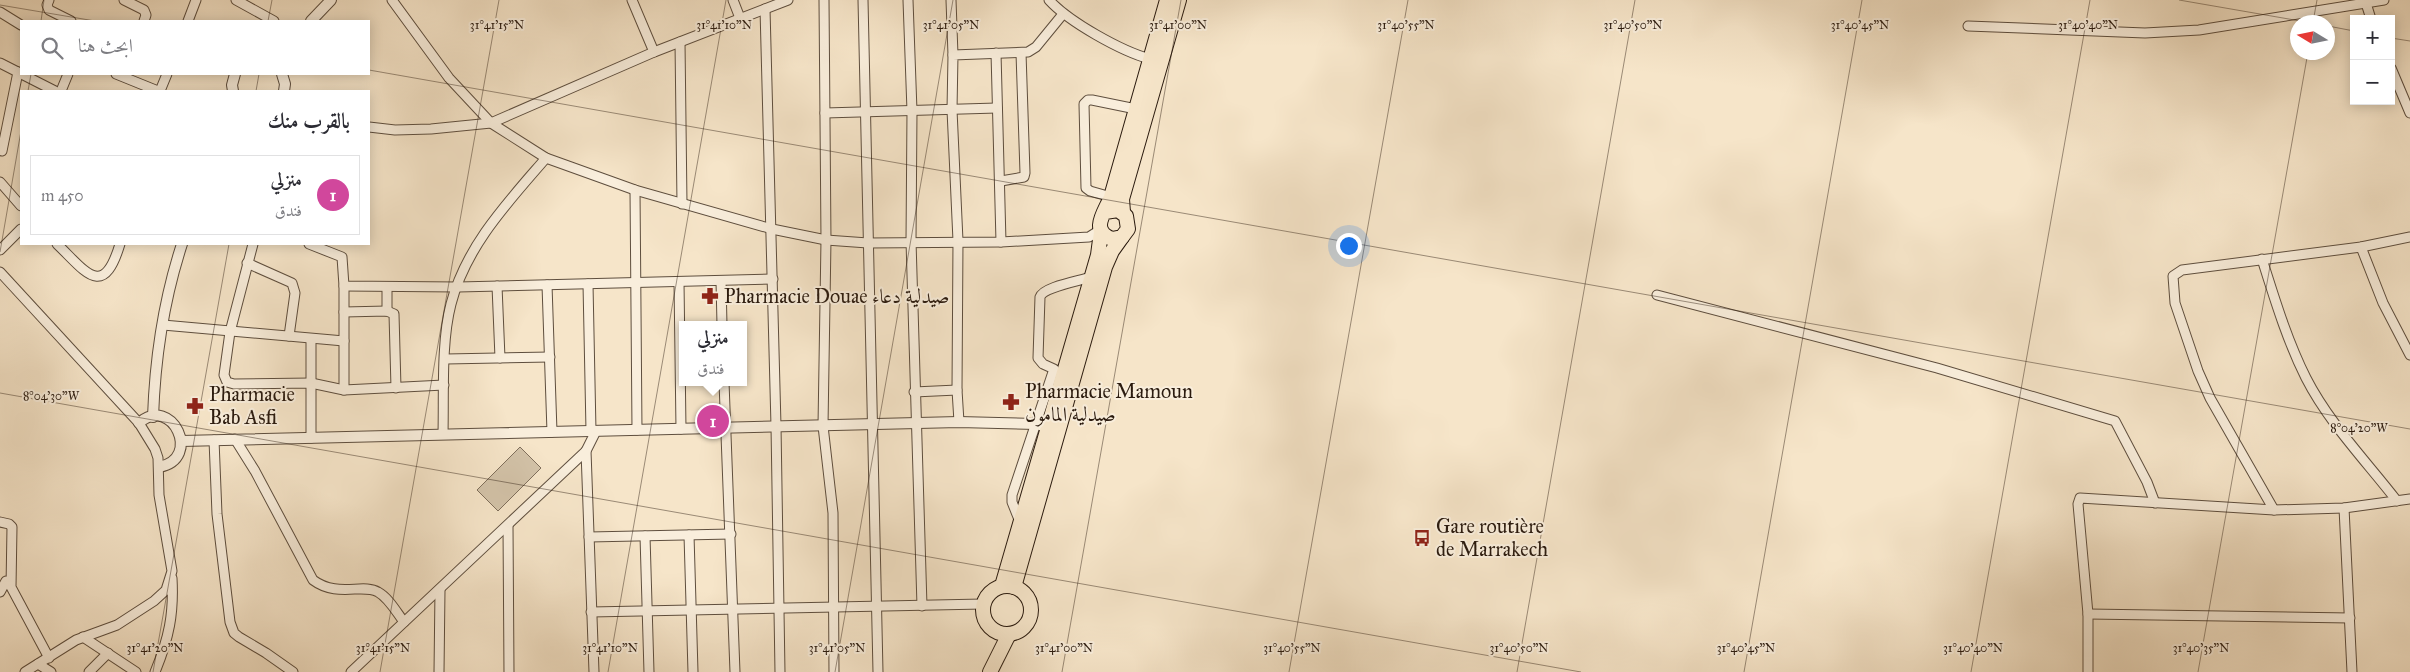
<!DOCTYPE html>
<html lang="ar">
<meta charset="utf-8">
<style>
body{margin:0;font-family:"IM FELL Great Primer",Amiri,serif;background:#f7f7f7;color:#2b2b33;direction:rtl}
.controls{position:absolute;right:15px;top:15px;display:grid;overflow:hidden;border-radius:0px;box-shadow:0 2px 12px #0003}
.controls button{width:45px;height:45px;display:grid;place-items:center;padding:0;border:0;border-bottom:1px solid #e1e1e2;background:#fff;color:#2b2b33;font:25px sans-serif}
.compass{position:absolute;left:2290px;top:15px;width:45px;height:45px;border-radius:50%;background:#fff;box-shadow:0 2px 12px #0003;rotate:280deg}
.you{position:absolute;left:1348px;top:245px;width:18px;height:18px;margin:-12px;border:4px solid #fff;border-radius:50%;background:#1a73e8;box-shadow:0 0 0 8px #1a73e833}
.badge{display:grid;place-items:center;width:32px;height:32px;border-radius:50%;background:#8f2418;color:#fff;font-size:16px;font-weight:700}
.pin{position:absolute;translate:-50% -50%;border:2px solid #fff;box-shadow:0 1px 5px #0006}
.popup{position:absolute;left:679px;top:321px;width:68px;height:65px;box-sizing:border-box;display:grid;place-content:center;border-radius:0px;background:#fff;filter:drop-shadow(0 1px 4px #0005);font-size:16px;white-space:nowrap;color:#7c7c81}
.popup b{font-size:19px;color:#2b2b33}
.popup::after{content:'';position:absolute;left:50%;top:100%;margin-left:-10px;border:10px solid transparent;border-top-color:#fff}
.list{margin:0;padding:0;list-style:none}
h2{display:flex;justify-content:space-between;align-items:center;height:65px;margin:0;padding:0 20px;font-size:21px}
h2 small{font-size:16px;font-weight:400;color:#7c7c81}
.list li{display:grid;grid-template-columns:32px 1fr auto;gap:15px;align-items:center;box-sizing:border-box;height:80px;margin:0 10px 10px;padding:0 10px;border:1px solid #e1e1e2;border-radius:0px}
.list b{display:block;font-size:19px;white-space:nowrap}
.list p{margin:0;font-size:16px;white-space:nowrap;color:#7c7c81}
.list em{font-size:16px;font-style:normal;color:#7c7c81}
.icon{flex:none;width:28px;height:28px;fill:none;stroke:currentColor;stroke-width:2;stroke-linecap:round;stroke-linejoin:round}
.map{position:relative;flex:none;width:2410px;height:672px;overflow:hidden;direction:ltr}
.search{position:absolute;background:#fff;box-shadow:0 2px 12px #0003;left:20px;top:20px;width:350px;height:55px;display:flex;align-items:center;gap:12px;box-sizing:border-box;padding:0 18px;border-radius:0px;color:#7c7c81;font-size:19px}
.panel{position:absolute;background:#fff;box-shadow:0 2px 12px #0003;left:20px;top:90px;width:350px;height:155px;border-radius:0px;direction:rtl}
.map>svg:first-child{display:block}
.green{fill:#d3c3a9;stroke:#7f6f5c}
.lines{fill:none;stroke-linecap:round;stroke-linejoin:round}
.minor-casing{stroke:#5e4e3e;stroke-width:11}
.tertiary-casing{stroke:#5e4e3e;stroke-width:12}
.trunk-casing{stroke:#2b1b0f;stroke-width:16}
.minor{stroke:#f9eedc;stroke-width:9}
.tertiary{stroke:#f9eedc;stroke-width:10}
.trunk{stroke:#f6e5c9;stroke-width:14}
.ticks{fill:none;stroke:#2b1b0f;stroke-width:1;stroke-opacity:0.45}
.labels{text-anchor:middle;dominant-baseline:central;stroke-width:4;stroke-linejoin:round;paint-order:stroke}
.poi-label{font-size:20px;fill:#2b1b0f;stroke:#f9eedc;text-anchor:start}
.ticks-label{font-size:12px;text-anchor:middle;fill:#2b1b0f;stroke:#f9eedc;stroke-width:4;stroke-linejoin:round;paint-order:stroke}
</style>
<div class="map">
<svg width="2410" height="672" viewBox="0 0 2410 672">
<rect width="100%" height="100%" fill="#f6e5c9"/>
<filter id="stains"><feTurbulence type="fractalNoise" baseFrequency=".004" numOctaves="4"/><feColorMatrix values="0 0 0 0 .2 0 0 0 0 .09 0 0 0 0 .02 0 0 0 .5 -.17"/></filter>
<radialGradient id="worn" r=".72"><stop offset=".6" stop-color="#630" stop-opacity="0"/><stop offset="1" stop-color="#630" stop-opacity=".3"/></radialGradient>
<polygon class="green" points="520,447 541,468 498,511 477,490"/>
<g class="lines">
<g class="minor-casing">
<g id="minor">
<polyline points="49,0 47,5 49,10 71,21"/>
<polyline points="124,0 144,10 146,15 144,21"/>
<polyline points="236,0 274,21"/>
<polyline points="392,0 449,78 491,123 546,158 635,190 772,229 826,240 868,243 1001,242 1089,237 1100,230"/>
<polyline points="632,0 654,52"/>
<polyline points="733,0 740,18"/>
<polyline points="824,0 826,240 823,426 833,513 834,672"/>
<polyline points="863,0 878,672"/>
<polyline points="908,0 912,111 911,241 922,606"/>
<polyline points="951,0 953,55"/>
<path d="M1049 0C1069 22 1121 51 1150 59"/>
<polyline points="2365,0 2371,19"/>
<polyline points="765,9 776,426 780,672"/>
<polyline points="0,12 21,25"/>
<polyline points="188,21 196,0"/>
<polyline points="1968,26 2145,33 2199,30 2384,0"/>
<polyline points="680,42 682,204"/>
<polyline points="996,53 1001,242"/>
<polyline points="0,63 55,91"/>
<polyline points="2391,68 2410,113"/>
<polyline points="116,74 158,91"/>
<polyline points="61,91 68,74"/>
<polyline points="160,91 167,74"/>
<polyline points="825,113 997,108"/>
<polyline points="369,127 395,130 431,129 491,123 654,52 788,0"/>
<polyline points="0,150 2,151 18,72"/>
<polyline points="1001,181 1024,177 1025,173 1021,53"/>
<polyline points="0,182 21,206"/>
<polyline points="635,190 637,430"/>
<polyline points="1111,197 1090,191 1086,188 1084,104 1088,100 1092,100 1136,109"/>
<path d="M57 244C86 272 103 300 120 244"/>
<polyline points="253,244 230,332 224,375 227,382 234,384 311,383 344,390 444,385"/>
<polyline points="309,244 342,257 344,286 458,287 773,279"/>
<polyline points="2361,247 2383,303 2410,355"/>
<polyline points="0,250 21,229"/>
<path d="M2262 259C2275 300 2287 340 2306 378 2329 423 2366 461 2397 501"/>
<polyline points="247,263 292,283 295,293 289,336"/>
<polyline points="0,272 139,423 155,449 158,458 159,495 172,571 166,590 154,601 117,625 76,640 25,672"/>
<polyline points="721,281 722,325"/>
<polyline points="679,282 681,429"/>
<polyline points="588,284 591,431"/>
<polyline points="547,285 552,432"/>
<polyline points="497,286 500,358"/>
<polyline points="387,287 387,311"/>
<polyline points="1657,295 1937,368 2115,421 2147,482 2155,503"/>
<polyline points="344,312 387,311 394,314 396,388"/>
<polyline points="163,325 344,341"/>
<polyline points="311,339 311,438"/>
<polyline points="446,359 550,357"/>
<polyline points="724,382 735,672"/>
<polyline points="344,390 344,286"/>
<polyline points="914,392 957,390"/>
<polyline points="959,422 957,390 958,241 952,110 953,55 1028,52 1036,47 1063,14"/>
<path d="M443 434C444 395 441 342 451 304 466 246 508 202 546 158"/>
<path d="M235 439 255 471 313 580C337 598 363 583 378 592 389 598 397 613 404 622"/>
<polyline points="214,440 217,514 230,622 234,633 239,637 266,653 293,672"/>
<polyline points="2344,508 2352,672"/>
<polyline points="2274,510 2210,398 2198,371 2175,303 2173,276 2182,270 2361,247 2410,237"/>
<polyline points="0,522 9,524 12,527 11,587 49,658"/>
<path d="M1020 522 1012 502V495L1054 369 1043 364 1038 358 1040 297C1043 287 1079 281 1091 277"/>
<polyline points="508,526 509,672"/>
<polyline points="689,535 693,672"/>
<polyline points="645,536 649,672"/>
<polyline points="589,537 731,534"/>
<polyline points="0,592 6,581"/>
<polyline points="591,612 983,604"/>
<polyline points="2088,614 2350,618"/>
<polyline points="83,637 136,672"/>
<polyline points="38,664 51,672"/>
<polyline points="89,672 108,653"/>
<path d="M155 672C169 638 174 614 172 578"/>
<polyline points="351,672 586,451"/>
<polyline points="439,672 440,590"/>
<polyline points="594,672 586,451 596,431"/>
<polyline points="2088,672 2088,614 2078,504 2080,498 2274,510 2344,508 2410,499"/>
</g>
</g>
<g class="tertiary-casing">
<g id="tertiary">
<polyline points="311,21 331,0"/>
<polyline points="282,74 285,84 284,91"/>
<polyline points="233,91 232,85 235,74"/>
<path d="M153 417C155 359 164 299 182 244"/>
<path d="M139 423C172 394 203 459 159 467"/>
<polyline points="181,441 959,422 1036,424 1047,427"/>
</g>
</g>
<g class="trunk-casing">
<g id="trunk">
<path d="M1105 212 1118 210 1126 216 1128 229 1122 237 1112 239C1089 231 1105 212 1111 197L1167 0"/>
<polyline points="1123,212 1122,199 1179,0"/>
<circle cx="1007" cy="610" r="24"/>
<polyline points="1002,586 1098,255 1101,232"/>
<polyline points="1014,587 1105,267 1112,251 1122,237"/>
<polyline points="990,672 1009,634"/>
</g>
</g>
<use href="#minor" class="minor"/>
<use href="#tertiary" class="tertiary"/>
<use href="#trunk" class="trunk"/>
</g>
<path class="ticks" d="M2179 0 2306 22M0 5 95 21M41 21 44 0M268 21 272 0M2313 22 2317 0M2328 26 2354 31M2391 38 2410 41M369 70 2410 429M28 91 31 74M256 91 259 74M0 252 21 131M0 393 1581 672M153 672 229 244M380 672 499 0M608 672 726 0M835 672 953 0M1062 672 1181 0M1289 672 1408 0M1517 672 1635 0M1744 672 1862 0M1971 672 2090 0M2198 672 2308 52"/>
<defs>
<g id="pharmacy-bare" transform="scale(1.35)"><path d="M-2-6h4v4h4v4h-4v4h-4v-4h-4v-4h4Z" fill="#8f2418" stroke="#f9eedc" stroke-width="2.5" paint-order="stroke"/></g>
<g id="bus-bare" transform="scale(1.35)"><path d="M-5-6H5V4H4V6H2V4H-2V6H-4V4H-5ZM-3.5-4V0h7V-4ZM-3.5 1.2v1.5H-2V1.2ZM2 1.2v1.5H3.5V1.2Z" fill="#8f2418" stroke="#f9eedc" stroke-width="2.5" paint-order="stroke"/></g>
</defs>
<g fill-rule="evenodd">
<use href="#pharmacy-bare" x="710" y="296"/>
<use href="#pharmacy-bare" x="1011" y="402"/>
<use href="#pharmacy-bare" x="195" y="406"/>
<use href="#bus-bare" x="1422" y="538"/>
</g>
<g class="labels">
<g class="poi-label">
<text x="724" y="296">Pharmacie Douae صيدلية دعاء</text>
<text x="1025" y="391">Pharmacie Mamoun<tspan x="1025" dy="23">صيدلية المامون</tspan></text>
<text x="209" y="394">Pharmacie<tspan x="209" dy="23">Bab Asfi</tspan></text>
<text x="1436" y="526">Gare routière<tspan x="1436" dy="23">de Marrakech</tspan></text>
</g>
</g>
<g class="ticks-label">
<text x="497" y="29">31°41'15"N</text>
<text x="724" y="29">31°41'10"N</text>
<text x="951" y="29">31°41'05"N</text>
<text x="1178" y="29">31°41'00"N</text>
<text x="1406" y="29">31°40'55"N</text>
<text x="1633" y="29">31°40'50"N</text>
<text x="1860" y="29">31°40'45"N</text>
<text x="2088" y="29">31°40'40"N</text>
<text x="51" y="400">8°04'30"W</text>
<text x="2359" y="432">8°04'20"W</text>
<text x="155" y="652">31°41'20"N</text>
<text x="383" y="652">31°41'15"N</text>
<text x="610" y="652">31°41'10"N</text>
<text x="837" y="652">31°41'05"N</text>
<text x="1064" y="652">31°41'00"N</text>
<text x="1292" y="652">31°40'55"N</text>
<text x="1519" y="652">31°40'50"N</text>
<text x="1746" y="652">31°40'45"N</text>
<text x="1973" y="652">31°40'40"N</text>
<text x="2201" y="652">31°40'35"N</text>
</g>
<rect width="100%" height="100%" filter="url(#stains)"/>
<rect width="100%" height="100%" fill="url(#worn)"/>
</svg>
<div class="controls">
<button>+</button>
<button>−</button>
</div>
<svg class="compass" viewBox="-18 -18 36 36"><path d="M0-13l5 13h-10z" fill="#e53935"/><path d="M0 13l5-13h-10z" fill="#7c7c81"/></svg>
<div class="you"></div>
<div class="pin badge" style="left:713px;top:421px;background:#d1479c">1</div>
<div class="popup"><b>منزلي</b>فندق</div>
<div class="search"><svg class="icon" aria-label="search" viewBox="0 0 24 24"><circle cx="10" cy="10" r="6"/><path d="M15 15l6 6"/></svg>ابحث هنا</div>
<section class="panel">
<h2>بالقرب منك<small></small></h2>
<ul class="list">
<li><span class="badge" style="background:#d1479c">1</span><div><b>منزلي</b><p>فندق</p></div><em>450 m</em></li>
</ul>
</section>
</div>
